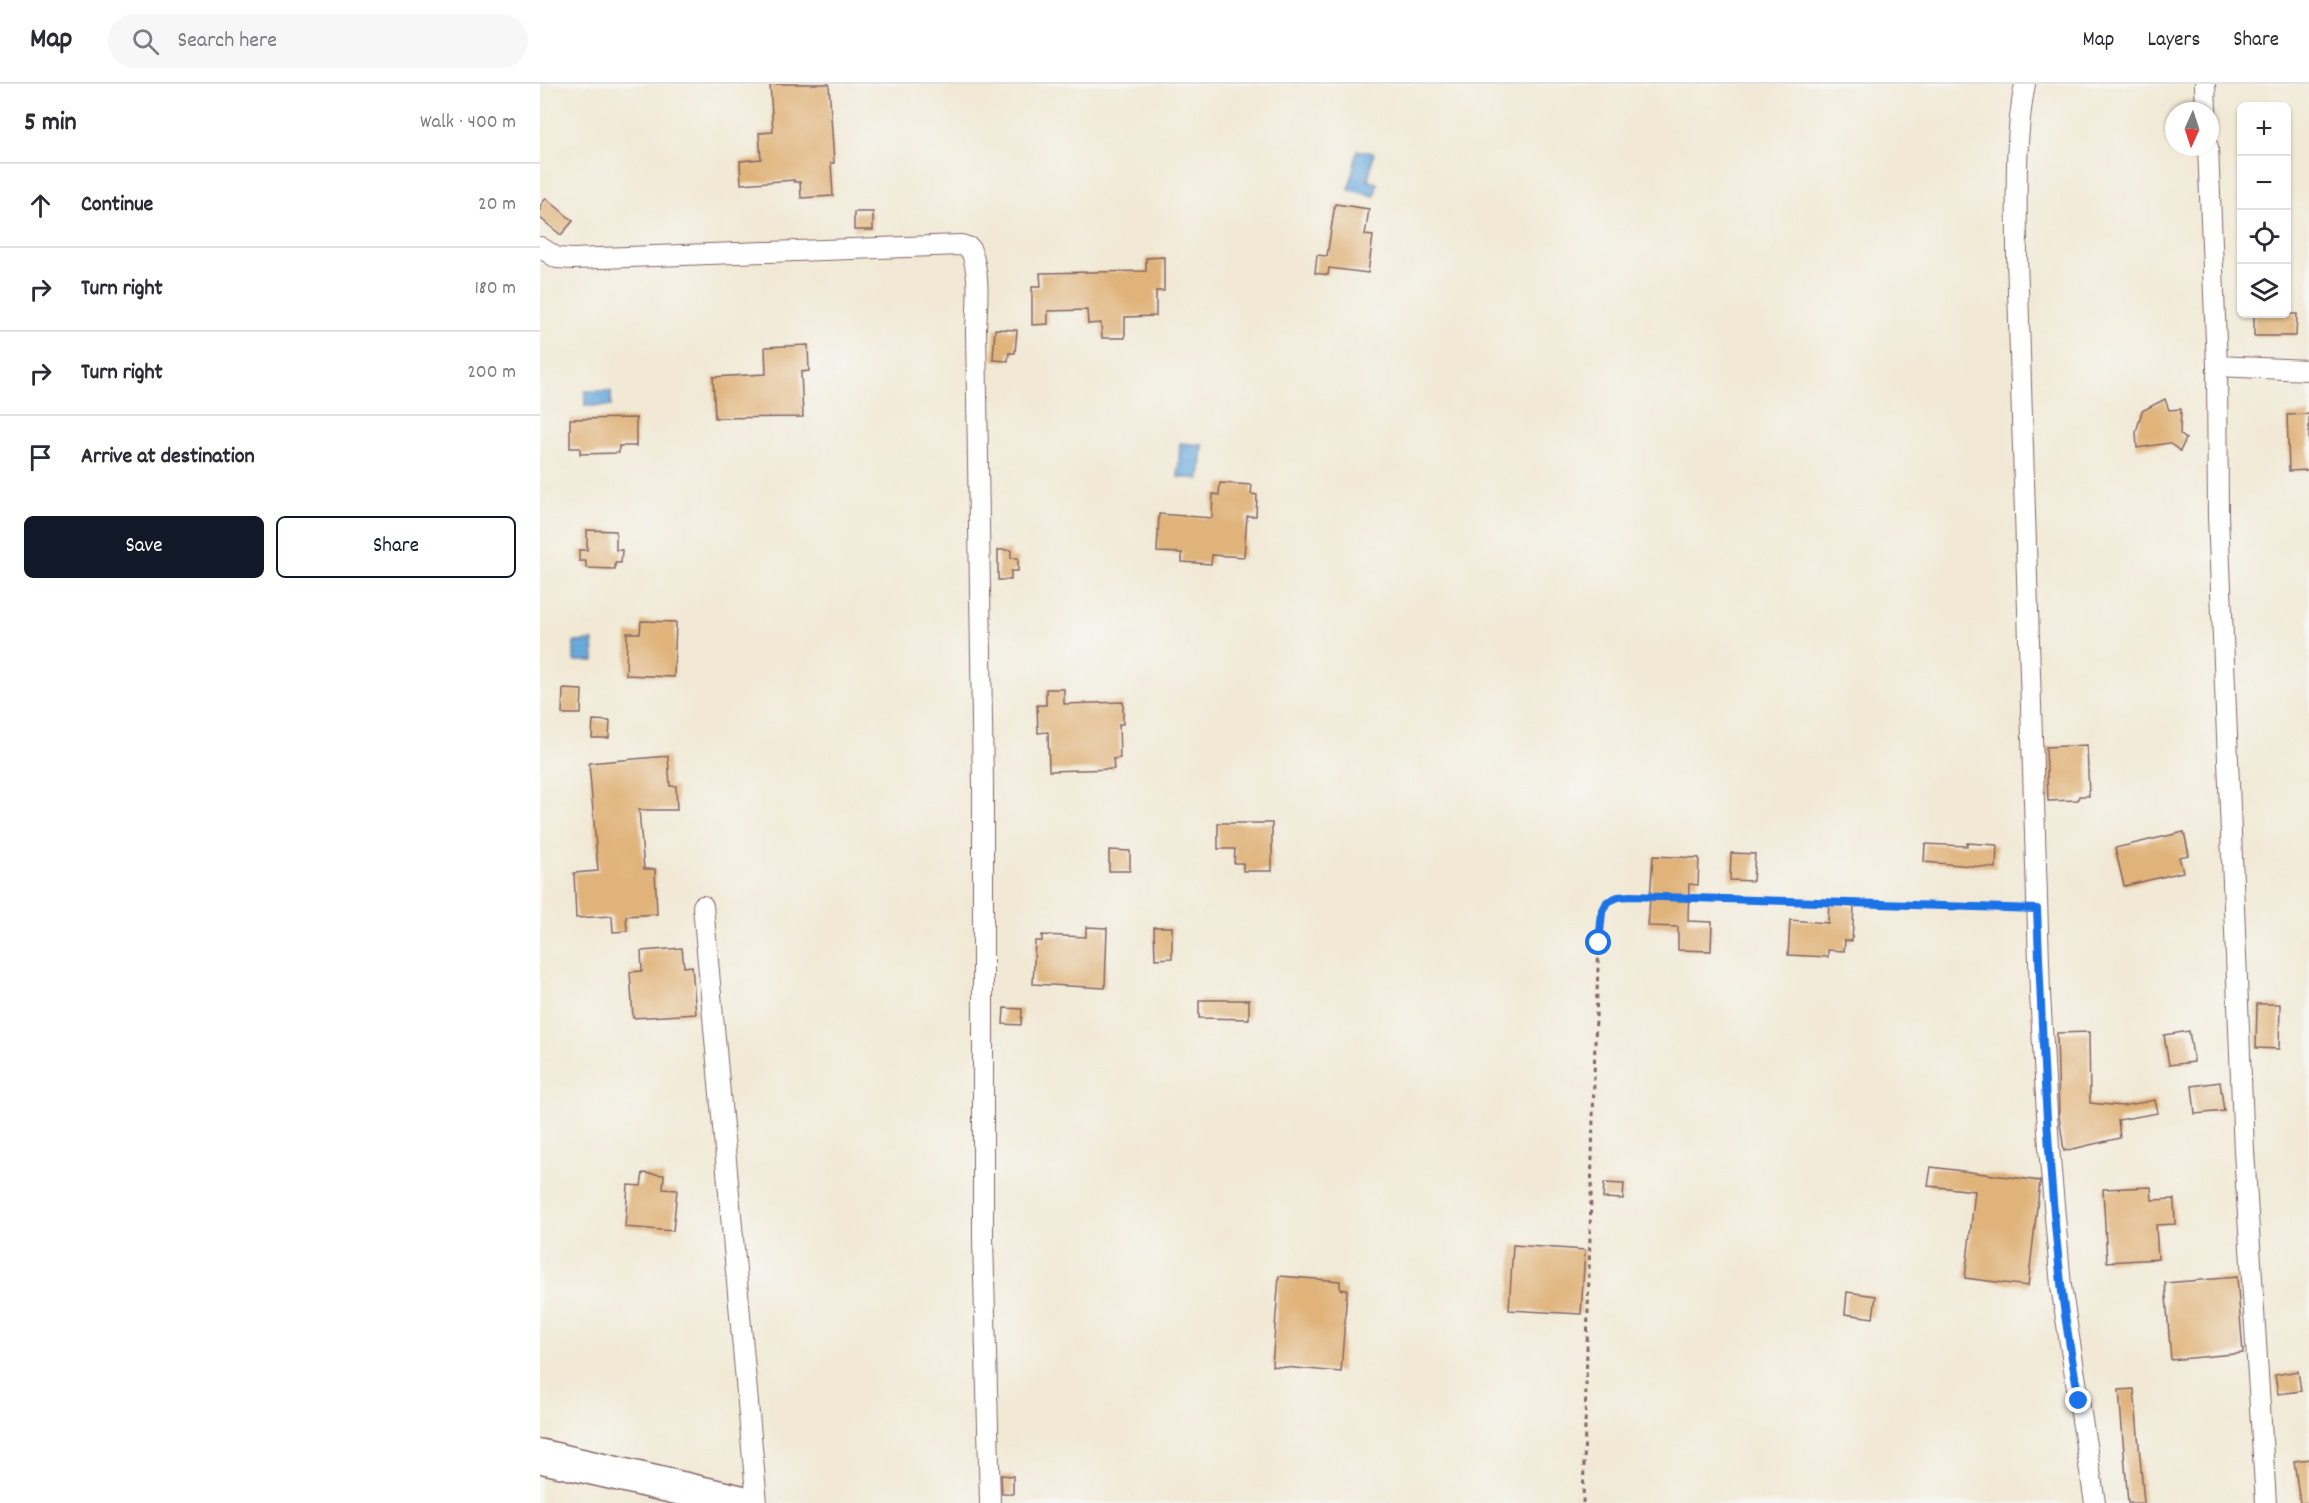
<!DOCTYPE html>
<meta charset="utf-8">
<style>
body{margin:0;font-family:Dekko,sans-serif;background:#f7f7f7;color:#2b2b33}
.controls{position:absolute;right:18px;top:18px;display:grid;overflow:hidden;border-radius:9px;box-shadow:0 2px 4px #0004}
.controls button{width:54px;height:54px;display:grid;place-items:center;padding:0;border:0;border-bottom:2px solid #e1e1e2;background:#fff;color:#2b2b33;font:30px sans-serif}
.compass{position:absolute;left:1625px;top:18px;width:54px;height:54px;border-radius:50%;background:#fff;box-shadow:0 2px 4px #0004;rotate:183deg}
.stop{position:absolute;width:18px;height:18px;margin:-14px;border:4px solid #1a73e8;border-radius:50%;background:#fff}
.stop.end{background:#1a73e8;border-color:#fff;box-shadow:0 2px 6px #0008}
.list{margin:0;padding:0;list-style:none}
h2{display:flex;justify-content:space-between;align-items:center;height:78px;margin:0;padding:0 24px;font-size:26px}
h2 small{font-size:20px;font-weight:400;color:#7c7c81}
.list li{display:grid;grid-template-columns:39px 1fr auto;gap:18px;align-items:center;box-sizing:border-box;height:84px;padding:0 24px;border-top:2px solid #e1e1e2}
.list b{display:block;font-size:22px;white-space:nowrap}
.list em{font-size:20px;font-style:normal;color:#7c7c81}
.actions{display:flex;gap:12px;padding:18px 24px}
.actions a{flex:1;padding:14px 0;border:2px solid #111827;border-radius:9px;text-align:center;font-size:21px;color:#111827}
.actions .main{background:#111827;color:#fff}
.icon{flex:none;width:33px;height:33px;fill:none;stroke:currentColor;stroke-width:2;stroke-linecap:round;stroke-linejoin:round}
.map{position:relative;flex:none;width:1769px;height:1419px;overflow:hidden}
header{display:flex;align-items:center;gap:36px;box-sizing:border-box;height:84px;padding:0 30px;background:#fff;border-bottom:2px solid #e1e1e2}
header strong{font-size:28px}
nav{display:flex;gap:33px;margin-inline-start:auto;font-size:21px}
.search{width:420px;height:54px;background:#f7f7f7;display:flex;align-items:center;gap:15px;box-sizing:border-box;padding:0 21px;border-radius:33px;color:#7c7c81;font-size:22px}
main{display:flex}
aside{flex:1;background:#fff}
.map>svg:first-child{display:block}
.water{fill:#67a8db;stroke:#586483;stroke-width:1.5}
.building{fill:#e0b37a}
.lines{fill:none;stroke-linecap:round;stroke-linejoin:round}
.street-casing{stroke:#846666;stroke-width:22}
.highway-casing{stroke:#846666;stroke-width:36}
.path{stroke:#846666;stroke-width:3;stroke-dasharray:4.5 4.5;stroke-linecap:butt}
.street{stroke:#fff;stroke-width:20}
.highway{stroke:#fff;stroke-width:33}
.route{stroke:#1a73e8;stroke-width:8}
</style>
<header>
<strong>Map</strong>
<div class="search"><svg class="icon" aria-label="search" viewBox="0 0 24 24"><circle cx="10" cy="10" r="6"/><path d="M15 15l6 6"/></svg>Search here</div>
<nav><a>Map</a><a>Layers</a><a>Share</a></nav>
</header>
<main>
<aside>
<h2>5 min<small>Walk · 400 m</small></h2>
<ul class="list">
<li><svg class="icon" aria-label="ahead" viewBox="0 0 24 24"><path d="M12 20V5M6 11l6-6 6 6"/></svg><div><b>Continue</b></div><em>20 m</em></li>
<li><svg class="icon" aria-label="right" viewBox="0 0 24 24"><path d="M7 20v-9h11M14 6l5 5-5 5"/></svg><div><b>Turn right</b></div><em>180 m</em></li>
<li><svg class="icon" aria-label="right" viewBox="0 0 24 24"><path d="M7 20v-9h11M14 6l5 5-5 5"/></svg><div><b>Turn right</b></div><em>200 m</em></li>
<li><svg class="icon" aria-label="arrive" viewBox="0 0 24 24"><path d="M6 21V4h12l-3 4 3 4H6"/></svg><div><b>Arrive at destination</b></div></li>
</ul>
<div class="actions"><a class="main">Save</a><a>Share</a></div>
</aside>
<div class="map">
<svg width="1769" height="1419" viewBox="0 0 1769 1419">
<rect width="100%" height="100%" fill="#f6f6f2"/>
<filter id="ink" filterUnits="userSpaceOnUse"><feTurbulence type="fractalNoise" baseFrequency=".0167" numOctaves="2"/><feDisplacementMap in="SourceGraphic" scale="12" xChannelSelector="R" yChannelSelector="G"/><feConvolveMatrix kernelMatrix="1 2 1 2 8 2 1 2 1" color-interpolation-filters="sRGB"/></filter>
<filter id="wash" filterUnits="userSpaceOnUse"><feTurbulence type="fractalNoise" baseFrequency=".008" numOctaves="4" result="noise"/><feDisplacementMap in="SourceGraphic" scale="24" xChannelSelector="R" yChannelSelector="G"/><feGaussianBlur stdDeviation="1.35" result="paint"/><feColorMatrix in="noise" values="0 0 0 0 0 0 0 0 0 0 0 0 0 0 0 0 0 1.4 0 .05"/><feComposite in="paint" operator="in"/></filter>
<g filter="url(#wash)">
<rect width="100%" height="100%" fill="#f1e9d5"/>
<g class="water">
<polygon points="817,66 834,69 828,97 837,99 835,112 809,106"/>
<rect x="45" y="307" width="26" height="15"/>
<polygon points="640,359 663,361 660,395 638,393"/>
<polygon points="53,557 54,577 34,577 34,558"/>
</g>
<g id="blocks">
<g class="building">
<polygon points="230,0 289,0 294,79 291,79 293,112 261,114 260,98 254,98 254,96 201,100 200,77 221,75 219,49 233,48"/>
<polygon points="6,114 33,137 21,151 0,134 0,122"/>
<polygon points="795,120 829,125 825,151 833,152 828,189 789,184 788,191 775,189 777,171 787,172"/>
<rect x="314" y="128" width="19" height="18"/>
<polygon points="624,173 624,207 616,207 616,232 585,233 585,254 562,254 561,239 548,240 547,226 508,227 508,240 492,241 492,203 501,203 500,189 606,187 606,174"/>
<polygon points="1714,230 1757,230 1756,252 1714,252"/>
<polygon points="455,245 477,246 475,269 469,269 468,277 453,276"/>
<polygon points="268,261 269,287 261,288 263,333 175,334 173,293 226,290 225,263"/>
<polygon points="1625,315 1629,326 1641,325 1640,350 1646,355 1640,367 1629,359 1597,364 1596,348 1602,327"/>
<polygon points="1769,330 1769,386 1749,387 1747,331"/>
<polygon points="96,334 96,362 79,362 79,369 40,370 40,364 30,364 30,335"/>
<polygon points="680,399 712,401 711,410 717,411 716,432 707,432 704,473 672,471 671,480 642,478 642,469 617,468 619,430 672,434 673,410 679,411"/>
<polygon points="47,446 76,447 76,466 82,466 81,479 75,479 75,485 46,484 46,477 39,477 39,466 47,466"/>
<polygon points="458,466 471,466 471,474 478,474 478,487 471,487 471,496 458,496"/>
<polygon points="101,537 136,538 134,593 86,591 87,549 100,549"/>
<polygon points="23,605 42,606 41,630 22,630"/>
<polygon points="506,605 524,605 524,620 583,618 583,640 579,640 580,674 573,675 574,685 509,687 508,648 498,649 497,621 506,621"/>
<polygon points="53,636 70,637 69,654 52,654"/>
<polygon points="1547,661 1549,712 1539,712 1538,716 1508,717 1506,663"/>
<polygon points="128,672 130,702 136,702 137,726 99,726 104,785 115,785 117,830 86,832 87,847 73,848 72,832 36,834 34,789 58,787 49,679"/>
<polygon points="678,739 732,739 732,787 703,787 703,779 694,779 695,765 678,765"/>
<polygon points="1644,748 1649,771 1639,773 1643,788 1584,802 1575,764"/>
<polygon points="1427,759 1457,761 1456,784 1384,778 1385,760 1427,762"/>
<polygon points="569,766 590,767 590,787 569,787"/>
<polygon points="1191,769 1215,770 1213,797 1190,796"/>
<polygon points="1113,772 1159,774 1158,801 1149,800 1148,837 1172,838 1171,867 1138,866 1138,843 1108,842"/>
<polygon points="1289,819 1314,823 1312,857 1305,856 1304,867 1288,866 1288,873 1248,871 1250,836 1288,839"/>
<polygon points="546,843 567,844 565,904 493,900 495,857 502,857 502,851 546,853"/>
<polygon points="614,843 632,843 632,874 615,875"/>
<polygon points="142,864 144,883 152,882 156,930 93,934 90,888 102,887 101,867"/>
<polygon points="659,916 709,916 709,935 659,934"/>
<polygon points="1717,920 1740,920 1739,965 1716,964"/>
<polygon points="464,924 482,925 481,941 463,940"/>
<polygon points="1649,947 1654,978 1629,981 1624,951"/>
<polygon points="1549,948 1550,1019 1582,1022 1615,1016 1618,1029 1578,1036 1580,1054 1524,1067 1519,1032 1517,949"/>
<polygon points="1680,998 1684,1027 1655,1030 1652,1002"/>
<polygon points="1391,1083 1500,1097 1488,1202 1425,1194 1435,1107 1388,1102"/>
<polygon points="103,1089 124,1091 123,1105 137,1106 133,1147 85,1143 88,1101 101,1102"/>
<polygon points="1064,1099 1084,1100 1083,1115 1063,1114"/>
<polygon points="1611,1103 1612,1116 1634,1115 1635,1140 1616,1141 1618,1175 1567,1178 1563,1105"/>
<polygon points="973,1161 1045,1166 1041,1230 969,1226"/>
<polygon points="739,1192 800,1197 800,1205 807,1206 801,1288 732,1282"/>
<polygon points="1697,1193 1703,1269 1631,1276 1625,1199"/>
<polygon points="1307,1208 1336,1212 1333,1234 1305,1230"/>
<polygon points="1758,1287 1761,1307 1738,1310 1735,1291"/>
<polygon points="1594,1305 1604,1419 1588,1419 1579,1306"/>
<polygon points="1769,1375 1769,1419 1760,1419 1754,1377"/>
<polygon points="461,1391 473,1392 473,1410 462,1410"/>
</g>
</g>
</g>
<g filter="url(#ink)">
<use href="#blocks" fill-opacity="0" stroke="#846666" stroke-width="1.5"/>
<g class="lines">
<g class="street-casing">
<g id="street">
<path d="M1485 0C1474 57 1477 115 1477 173L1500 910 1509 1064 1521 1202 1555 1419"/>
<polyline points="1665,0 1666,27"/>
<polyline points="1668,63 1677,282 1678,432 1704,1067 1726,1419"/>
<path d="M0 163 17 174 33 175 421 161 430 164C441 190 437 219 436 246L443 702V1155L450 1419"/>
<polyline points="1677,282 1769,286"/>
<polyline points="163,822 217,1419"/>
</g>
</g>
<g class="highway-casing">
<polyline id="highway" points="0,1372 205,1419"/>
</g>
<polyline class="path" points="1043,1419 1055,958 1059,859 1062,828 1067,818 1078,813 1107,812 1481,824"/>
<use href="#street" class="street"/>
<use href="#highway" class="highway"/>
</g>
</g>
<g class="lines" filter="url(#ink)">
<path class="route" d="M1059 859 1062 828 1067 818 1078 813 1090 812 1497 825C1502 949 1507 1075 1521 1199 1525 1239 1533 1278 1539 1317"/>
</g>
</svg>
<div class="controls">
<button>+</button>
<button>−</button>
<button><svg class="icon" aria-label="locate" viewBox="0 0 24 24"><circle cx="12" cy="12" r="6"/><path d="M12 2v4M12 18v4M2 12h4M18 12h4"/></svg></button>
<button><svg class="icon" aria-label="layers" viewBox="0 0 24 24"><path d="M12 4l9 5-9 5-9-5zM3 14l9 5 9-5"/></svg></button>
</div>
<svg class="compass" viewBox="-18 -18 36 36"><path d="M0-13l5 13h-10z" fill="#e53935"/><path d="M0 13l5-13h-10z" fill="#7c7c81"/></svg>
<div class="stop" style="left:1059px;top:859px"></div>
<div class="stop end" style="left:1539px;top:1317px"></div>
</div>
</main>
